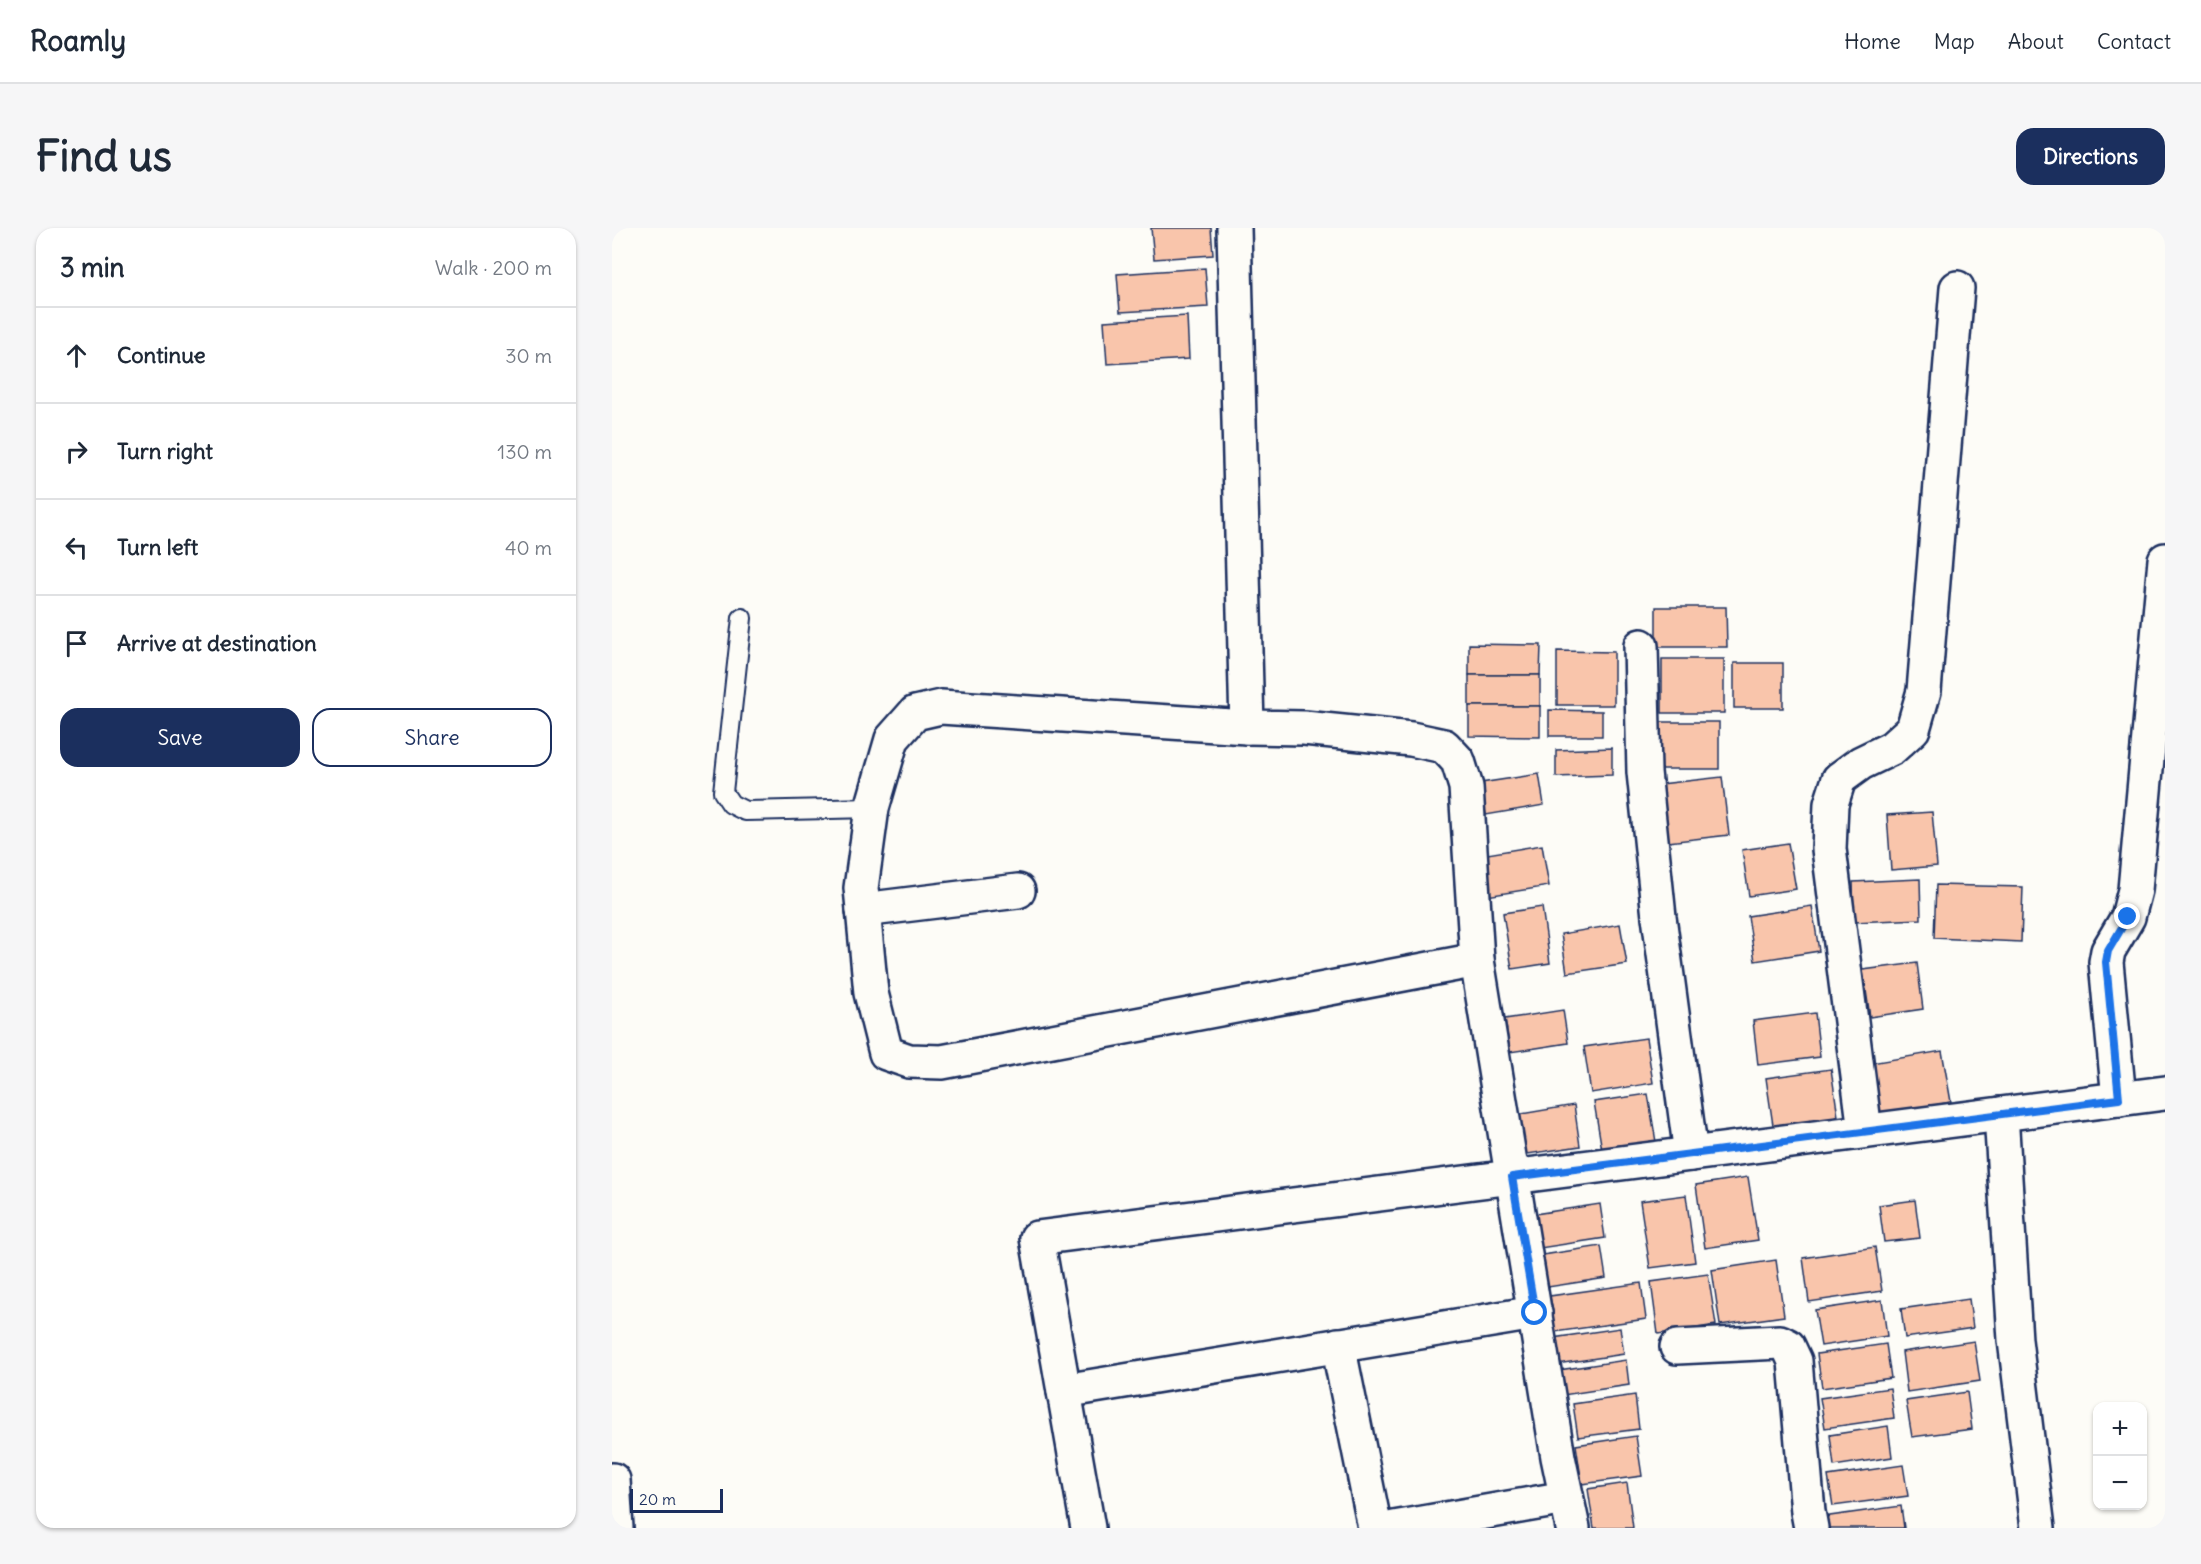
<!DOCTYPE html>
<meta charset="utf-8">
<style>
body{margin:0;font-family:Delius,sans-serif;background:#f6f6f7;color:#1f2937}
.controls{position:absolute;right:18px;bottom:18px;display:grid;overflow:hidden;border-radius:12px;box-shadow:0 2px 4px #0004}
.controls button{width:54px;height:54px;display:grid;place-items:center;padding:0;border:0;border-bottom:2px solid #e0e1e3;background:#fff;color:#1f2937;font:30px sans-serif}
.scale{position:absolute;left:18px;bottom:15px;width:93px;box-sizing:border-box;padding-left:6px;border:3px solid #1b2f5e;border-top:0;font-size:16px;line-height:21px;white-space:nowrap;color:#1b2f5e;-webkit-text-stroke:4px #fdfcf7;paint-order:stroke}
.stop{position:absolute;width:18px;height:18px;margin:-14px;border:4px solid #1a73e8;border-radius:50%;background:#fff}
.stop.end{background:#1a73e8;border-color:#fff;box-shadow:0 2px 6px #0008}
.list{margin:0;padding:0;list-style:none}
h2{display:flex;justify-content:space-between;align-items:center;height:78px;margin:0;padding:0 24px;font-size:26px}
h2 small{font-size:20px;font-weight:400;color:#747a83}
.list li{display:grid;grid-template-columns:39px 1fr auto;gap:18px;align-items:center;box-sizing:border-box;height:96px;padding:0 24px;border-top:2px solid #e0e1e3}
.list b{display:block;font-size:22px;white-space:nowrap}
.list em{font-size:20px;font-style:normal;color:#747a83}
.actions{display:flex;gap:12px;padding:18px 24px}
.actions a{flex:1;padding:14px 0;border:2px solid #1b2f5e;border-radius:18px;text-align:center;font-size:21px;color:#1b2f5e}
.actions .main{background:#1b2f5e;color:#fff}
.icon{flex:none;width:33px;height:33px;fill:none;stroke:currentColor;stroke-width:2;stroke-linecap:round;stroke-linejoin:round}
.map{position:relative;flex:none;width:1553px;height:1300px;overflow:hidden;border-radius:18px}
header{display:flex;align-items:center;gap:36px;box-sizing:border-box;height:84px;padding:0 30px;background:#fff;border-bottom:2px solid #e0e1e3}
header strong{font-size:28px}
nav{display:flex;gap:33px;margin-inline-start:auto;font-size:21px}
.intro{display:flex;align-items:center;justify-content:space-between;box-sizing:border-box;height:144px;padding:0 36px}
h1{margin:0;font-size:42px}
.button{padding:15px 27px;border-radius:18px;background:#1b2f5e;color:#fff;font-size:21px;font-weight:700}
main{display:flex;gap:36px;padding:0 36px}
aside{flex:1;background:#fff;border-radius:18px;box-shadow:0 2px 4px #0004}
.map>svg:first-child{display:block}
.building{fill:#f9c5ab;stroke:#1b2f5e;stroke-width:1.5}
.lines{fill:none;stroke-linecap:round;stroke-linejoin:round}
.service-casing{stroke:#1b2f5e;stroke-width:22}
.minor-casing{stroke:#1b2f5e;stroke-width:38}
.service{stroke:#fdfcf7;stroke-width:18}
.minor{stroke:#fdfcf7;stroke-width:33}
.route{stroke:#1a73e8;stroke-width:8}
</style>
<header>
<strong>Roamly</strong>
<nav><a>Home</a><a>Map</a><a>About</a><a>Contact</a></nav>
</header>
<div class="intro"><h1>Find us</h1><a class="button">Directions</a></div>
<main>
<aside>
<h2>3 min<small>Walk · 200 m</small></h2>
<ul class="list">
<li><svg class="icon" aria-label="ahead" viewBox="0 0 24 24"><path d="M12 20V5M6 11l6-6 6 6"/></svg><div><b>Continue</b></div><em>30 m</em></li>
<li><svg class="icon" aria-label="right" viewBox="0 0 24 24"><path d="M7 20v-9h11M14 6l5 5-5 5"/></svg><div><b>Turn right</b></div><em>130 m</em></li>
<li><svg class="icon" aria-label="left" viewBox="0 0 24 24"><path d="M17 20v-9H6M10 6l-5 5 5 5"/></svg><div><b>Turn left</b></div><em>40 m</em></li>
<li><svg class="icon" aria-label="arrive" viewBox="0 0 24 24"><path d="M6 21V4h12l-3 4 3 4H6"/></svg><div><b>Arrive at destination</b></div></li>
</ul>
<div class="actions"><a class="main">Save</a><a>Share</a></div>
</aside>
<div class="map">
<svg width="1553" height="1300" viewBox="0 0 1553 1300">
<rect width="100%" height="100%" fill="#fdfcf7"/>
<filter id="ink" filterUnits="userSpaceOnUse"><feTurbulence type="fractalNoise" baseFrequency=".0167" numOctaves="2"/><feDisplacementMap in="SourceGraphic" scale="12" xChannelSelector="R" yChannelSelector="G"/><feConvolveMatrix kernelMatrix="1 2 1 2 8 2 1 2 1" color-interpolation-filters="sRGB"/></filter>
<g filter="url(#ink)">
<g class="building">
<polygon points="539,0 599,0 601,27 542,31"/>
<polygon points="593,40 596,79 508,84 505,46"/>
<polygon points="575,88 577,131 495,136 492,93"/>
<polygon points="1044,379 1114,379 1115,419 1044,419"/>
<polygon points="857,416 929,417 928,447 857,447"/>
<polygon points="945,423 1002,424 1002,477 945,477"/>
<rect x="1050" y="431" width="62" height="54"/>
<rect x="1122" y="435" width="49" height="45"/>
<rect x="857" y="447" width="71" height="31"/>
<polygon points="857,478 928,478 928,509 857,508"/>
<polygon points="937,482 990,483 990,508 937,508"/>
<rect x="1043" y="494" width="64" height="47"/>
<polygon points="1000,520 1000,547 944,549 944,522"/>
<polygon points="927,546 932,577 874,587 869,555"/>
<polygon points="1110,549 1117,607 1056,614 1049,556"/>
<polygon points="1320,584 1325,638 1279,642 1275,587"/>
<polygon points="1176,615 1184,661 1137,668 1130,622"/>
<polygon points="930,617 937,658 875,668 869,627"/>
<polygon points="1308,651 1309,691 1242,694 1241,654"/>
<polygon points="1324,657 1411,659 1409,714 1322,710"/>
<polygon points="1200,678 1207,723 1143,733 1136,688"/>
<polygon points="930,679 938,735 900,741 891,685"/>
<polygon points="1008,696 1015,736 955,745 949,706"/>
<polygon points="1305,735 1311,781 1258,789 1251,742"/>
<polygon points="951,782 956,815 898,824 893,791"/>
<polygon points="1203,785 1208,829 1146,837 1141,793"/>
<polygon points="1034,810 1041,855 979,865 972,819"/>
<polygon points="1330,823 1339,874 1268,887 1259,835"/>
<polygon points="1219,841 1227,895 1162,904 1154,850"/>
<polygon points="1036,866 1044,914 990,922 982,874"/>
<polygon points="962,877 968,918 909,927 903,887"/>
<polygon points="1136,949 1146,1012 1093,1020 1084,957"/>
<polygon points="1074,967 1083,1034 1038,1040 1028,973"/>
<polygon points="1303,972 1308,1010 1272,1014 1267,977"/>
<polygon points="988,976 993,1010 928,1020 923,986"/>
<polygon points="989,1018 994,1050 936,1059 931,1027"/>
<polygon points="1263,1019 1270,1063 1197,1074 1191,1030"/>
<polygon points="1164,1032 1172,1088 1108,1097 1100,1042"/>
<polygon points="1096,1046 1104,1097 1046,1106 1039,1054"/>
<polygon points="1029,1055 1034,1091 943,1104 938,1068"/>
<polygon points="1357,1071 1361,1100 1293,1110 1289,1081"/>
<polygon points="1270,1072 1275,1108 1209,1118 1203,1082"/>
<polygon points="1008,1100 1012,1126 945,1136 941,1110"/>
<polygon points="1362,1113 1368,1153 1295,1164 1290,1124"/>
<polygon points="1274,1116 1279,1150 1210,1160 1205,1126"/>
<polygon points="1014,1132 1017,1157 951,1167 947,1142"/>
<polygon points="1278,1160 1282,1190 1213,1200 1208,1170"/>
<polygon points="1355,1164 1360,1201 1300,1209 1294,1173"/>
<polygon points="1023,1167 1027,1201 966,1209 961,1176"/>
<polygon points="1276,1198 1280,1229 1222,1238 1218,1207"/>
<polygon points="1024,1208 1030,1248 970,1256 964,1217"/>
<polygon points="1291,1237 1296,1268 1221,1278 1216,1248"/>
<polygon points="1015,1255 1021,1300 982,1300 976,1261"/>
<polygon points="1289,1278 1292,1300 1213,1300 1211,1289"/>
</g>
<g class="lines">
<g class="service-casing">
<polyline id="service" points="130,390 111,564 119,576 133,583 260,580"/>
</g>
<g class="minor-casing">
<g id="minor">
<polyline points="622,0 635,499 692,500 799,511 832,518 846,533 854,559 865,732 946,1229 961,1300"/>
<polyline points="1029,418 1032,544 1047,689 1079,926"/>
<polyline points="635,499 329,479 303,485 280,511 260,580 249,660 259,765 274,825 297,833 330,834 865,732"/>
<polyline points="251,682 406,663"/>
<polyline points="1507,871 1494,734 1496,723 1516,689 1523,662 1553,332"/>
<polyline points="1389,886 1403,1112 1426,1300"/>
<polyline points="1253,903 1217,621 1219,576 1227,551 1249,535 1280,520 1301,501 1312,463 1345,60"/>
<polyline points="726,1117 763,1300"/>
<polyline points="1065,1119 1168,1114 1176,1118 1183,1133 1196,1284 1199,1300"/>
<polyline points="452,1163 923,1085"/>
<polyline points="1,1252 4,1300"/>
<polyline points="476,1300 425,1010 1553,865"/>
<polyline points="782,1300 954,1270"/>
</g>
</g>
<use href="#service" class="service"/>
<use href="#minor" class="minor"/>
</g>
</g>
<g class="lines" filter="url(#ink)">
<polyline class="route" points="923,1085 900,949 1507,871 1494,734 1496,723 1516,689"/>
</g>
</svg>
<div class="controls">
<button>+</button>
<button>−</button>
</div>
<div class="scale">20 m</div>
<div class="stop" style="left:923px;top:1085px"></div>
<div class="stop end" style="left:1516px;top:689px"></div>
</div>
</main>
